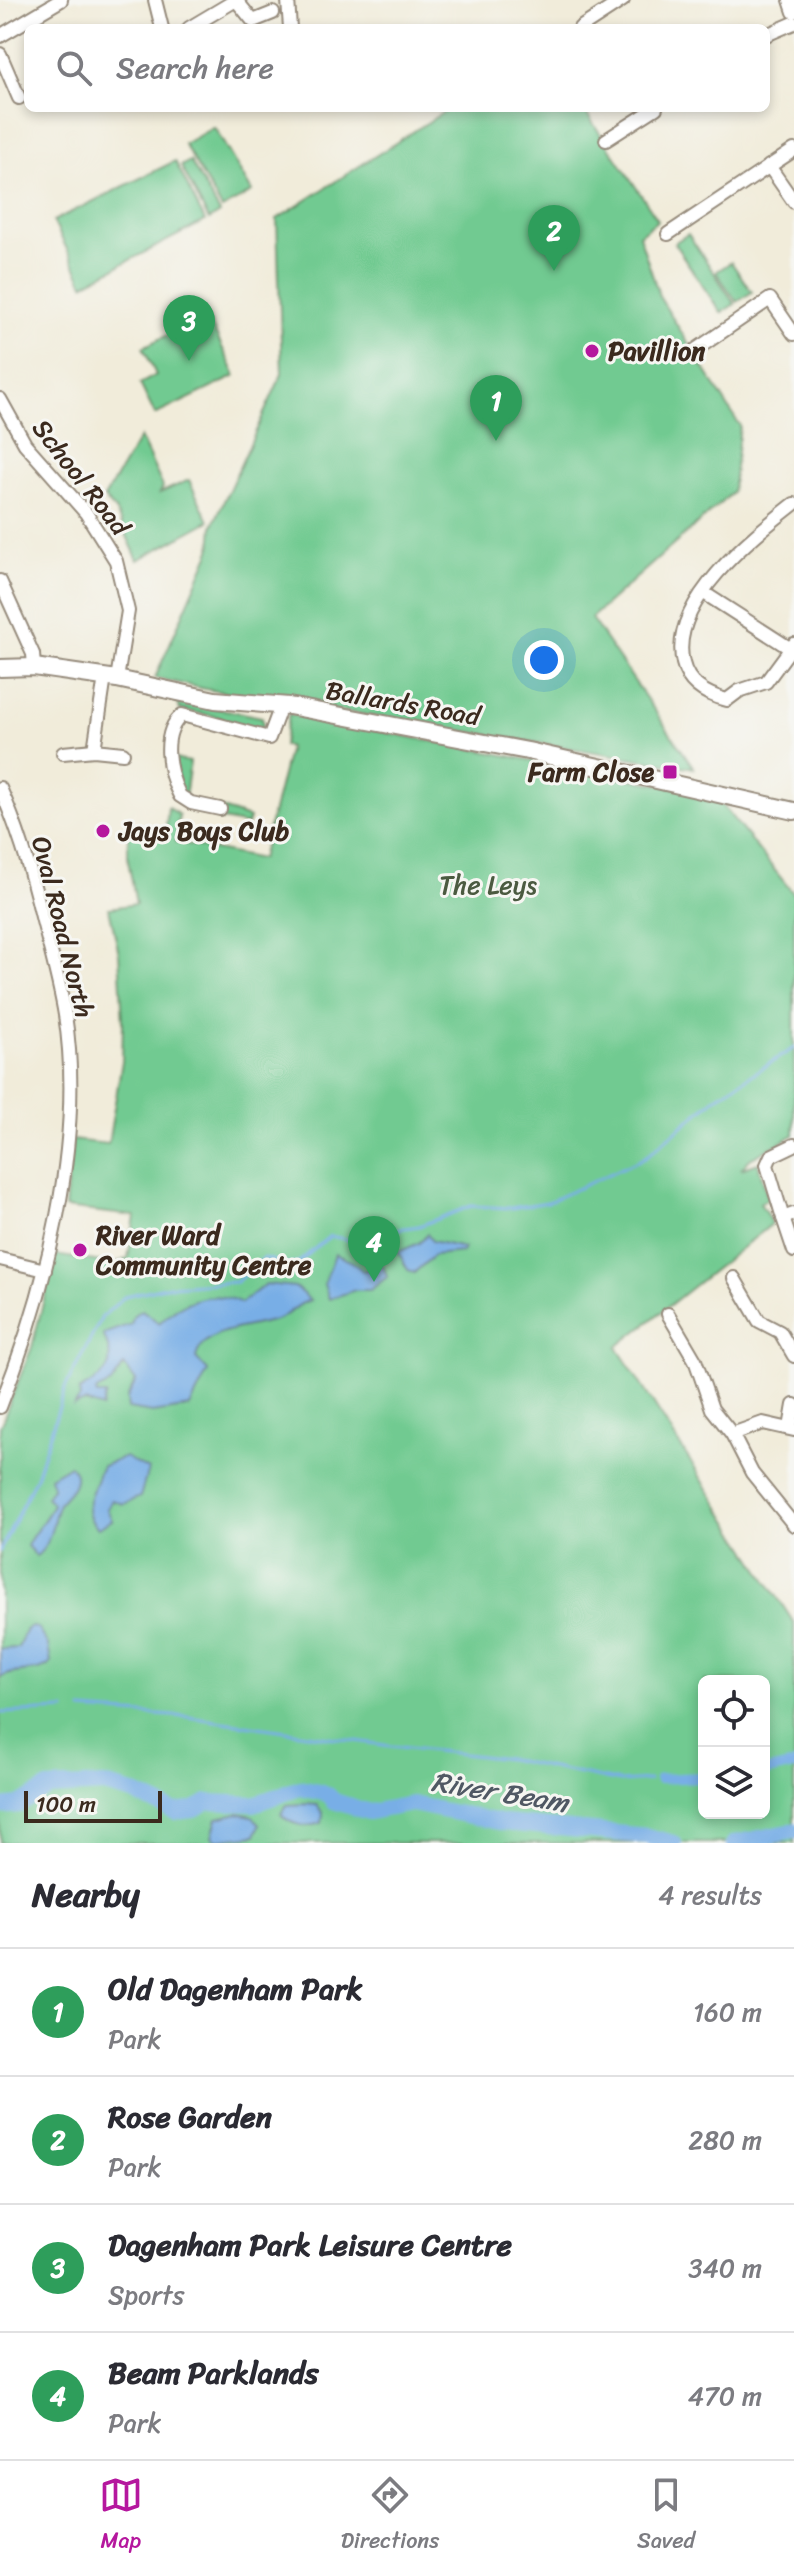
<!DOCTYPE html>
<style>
body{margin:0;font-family:Sriracha,sans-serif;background:#f2f2f3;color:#2b2b33}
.controls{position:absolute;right:24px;bottom:24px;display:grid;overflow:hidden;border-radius:12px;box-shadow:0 4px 12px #0003}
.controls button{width:72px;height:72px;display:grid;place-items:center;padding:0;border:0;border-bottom:2px solid #e1e1e2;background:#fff;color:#2b2b33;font:40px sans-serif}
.scale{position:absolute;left:24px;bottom:20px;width:138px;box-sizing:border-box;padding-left:8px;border:4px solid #3b2a1e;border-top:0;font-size:22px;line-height:28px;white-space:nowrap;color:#3b2a1e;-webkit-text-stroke:6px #f6f6f2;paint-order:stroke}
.you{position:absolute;left:544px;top:660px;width:28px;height:28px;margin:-20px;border:6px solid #fff;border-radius:50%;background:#1a73e8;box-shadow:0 0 0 12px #1a73e833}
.badge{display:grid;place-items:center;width:52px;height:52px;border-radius:50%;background:#b5179e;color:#fff;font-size:26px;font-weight:700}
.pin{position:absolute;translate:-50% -66px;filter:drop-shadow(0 2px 4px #0008)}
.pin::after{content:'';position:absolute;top:42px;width:28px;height:24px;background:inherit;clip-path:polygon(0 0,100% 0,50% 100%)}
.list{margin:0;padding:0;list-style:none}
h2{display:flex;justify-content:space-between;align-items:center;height:104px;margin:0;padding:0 32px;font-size:34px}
h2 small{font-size:26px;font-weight:400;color:#7c7c81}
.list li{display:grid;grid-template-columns:52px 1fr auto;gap:24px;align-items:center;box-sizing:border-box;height:128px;padding:0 32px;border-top:2px solid #e1e1e2}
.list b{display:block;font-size:30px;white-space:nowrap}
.list p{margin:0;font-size:26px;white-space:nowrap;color:#7c7c81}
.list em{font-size:26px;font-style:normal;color:#7c7c81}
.icon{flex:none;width:44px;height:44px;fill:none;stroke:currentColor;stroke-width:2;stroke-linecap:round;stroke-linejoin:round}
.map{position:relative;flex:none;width:794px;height:1843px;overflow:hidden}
.search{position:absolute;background:#fff;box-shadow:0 4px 12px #0003;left:24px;right:24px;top:24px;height:88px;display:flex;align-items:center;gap:20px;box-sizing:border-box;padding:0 28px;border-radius:12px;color:#7c7c81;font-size:30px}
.sheet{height:616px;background:#fff}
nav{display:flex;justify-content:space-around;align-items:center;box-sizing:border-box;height:112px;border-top:2px solid #e1e1e2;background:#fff;font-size:22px;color:#7c7c81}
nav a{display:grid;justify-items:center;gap:4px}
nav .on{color:#b5179e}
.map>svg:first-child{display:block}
.green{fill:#71ca91;stroke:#567a58;stroke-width:2;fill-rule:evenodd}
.water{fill:#78aee6;stroke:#5a6c82;stroke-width:2}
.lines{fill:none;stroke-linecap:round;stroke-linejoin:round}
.stream{stroke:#78aee6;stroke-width:3}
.canal{stroke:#78aee6;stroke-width:10}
.river{stroke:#78aee6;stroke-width:16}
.minor-casing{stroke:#968b7c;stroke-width:16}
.major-casing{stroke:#968b7c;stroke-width:20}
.minor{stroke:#fff;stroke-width:12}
.major{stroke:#fff;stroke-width:16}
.poi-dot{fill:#b5179e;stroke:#f6f6f2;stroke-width:3}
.labels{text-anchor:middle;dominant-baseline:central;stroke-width:6;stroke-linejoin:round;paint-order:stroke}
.poi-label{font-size:26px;font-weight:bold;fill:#3b2a1e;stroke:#f6f6f2;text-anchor:start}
.street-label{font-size:26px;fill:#3b2a1e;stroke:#f6f6f2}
.park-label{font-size:26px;fill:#4b5a40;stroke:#f6f6f2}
.water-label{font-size:28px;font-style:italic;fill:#505864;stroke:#f6f6f2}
</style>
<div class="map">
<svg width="794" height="1843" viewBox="0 0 794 1843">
<rect width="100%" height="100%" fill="#f6f6f2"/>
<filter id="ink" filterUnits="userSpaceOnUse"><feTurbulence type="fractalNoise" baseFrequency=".0125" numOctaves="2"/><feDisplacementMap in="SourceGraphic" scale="16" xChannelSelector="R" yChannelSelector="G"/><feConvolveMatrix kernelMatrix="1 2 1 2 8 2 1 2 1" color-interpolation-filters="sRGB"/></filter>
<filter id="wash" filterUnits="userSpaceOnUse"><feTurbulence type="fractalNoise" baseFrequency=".006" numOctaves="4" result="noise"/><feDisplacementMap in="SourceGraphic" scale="32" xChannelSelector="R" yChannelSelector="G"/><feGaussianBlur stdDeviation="1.8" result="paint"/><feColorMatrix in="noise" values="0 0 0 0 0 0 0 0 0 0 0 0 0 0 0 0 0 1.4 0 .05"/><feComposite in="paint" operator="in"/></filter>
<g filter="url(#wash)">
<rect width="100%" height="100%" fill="#f1ecda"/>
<g class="green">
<polygon points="450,108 583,108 658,220 639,235 660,298 740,426 732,493 591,618 694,768 210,690 155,678 211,550 213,525 282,374 277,219"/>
<polygon points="214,127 252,192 222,209 184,144"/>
<polygon points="175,161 205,221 84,284 53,221"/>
<polygon points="190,161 220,213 209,220 181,166"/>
<polygon points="688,234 735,304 721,313 674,243"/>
<polygon points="731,262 752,292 737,302 716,272"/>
<polygon points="207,316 236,376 155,415 140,384 156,375 143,347"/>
<polygon points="140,437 163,487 160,493 189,480 209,521 138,560 115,510 104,498"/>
<polygon points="176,700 262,717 263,725 260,730 214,716 180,710"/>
<path d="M289 714 714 795 794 894V1135L750 1159 741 1169 758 1163 768 1199 760 1203 772 1224 617 1347 794 1623V1843H0V1427L32 1347 55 1255 115 1264 128 1258 135 1216 65 1208 72 1140 108 1144 122 1061 123 1022 119 954 109 908 136 904 128 860V831L165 839 168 807 179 815 176 842 261 859 289 747 283 745ZM704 1681H764V1813H704Z"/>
<polygon points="174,759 190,762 185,797 181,796"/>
<polygon points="219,808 249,818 247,825 217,819"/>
</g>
<g class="water">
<polygon points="427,1234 432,1241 464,1248 462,1252 434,1255 414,1273 408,1270 398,1252 419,1243"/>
<polygon points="335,1254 353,1262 363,1271 383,1266 387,1277 370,1290 355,1290 329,1299 324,1284"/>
<path d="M266 1284 295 1287 310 1300C297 1304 290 1314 278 1319 252 1329 203 1326 196 1358L208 1371 190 1407 152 1413 128 1409 127 1398 136 1381 124 1365 111 1384 96 1391 97 1395H106L102 1408 85 1402 74 1406 80 1398 79 1391C105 1375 119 1368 103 1334L131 1324 134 1315 142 1310 159 1323C179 1302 212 1287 241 1303Z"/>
<path d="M125 1457 148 1470 140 1497 123 1504 112 1500 107 1509 112 1520 98 1528C78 1511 93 1494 99 1472L102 1466Z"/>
<path d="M70 1465C74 1470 77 1476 74 1483 72 1492 63 1496 59 1504 51 1521 53 1544 36 1556L27 1546C34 1530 46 1521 53 1504L46 1497 53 1486 50 1477Z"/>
<path d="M32 1627 37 1628 48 1645 51 1663C39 1676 18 1667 0 1678V1649L18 1648 26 1629Z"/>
<path d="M305 1804 317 1805 323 1813 322 1823C307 1828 291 1826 281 1814L287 1805Z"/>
<polygon points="238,1813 252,1816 260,1825 256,1835 215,1840 212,1836 217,1818"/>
</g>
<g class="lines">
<g class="stream">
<polyline points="0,1551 36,1477 66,1386 102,1317 125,1296 169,1286 236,1282 264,1258 288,1265 299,1262 330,1236 378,1246 398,1229 419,1226 471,1206 511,1208 548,1202 644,1158 717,1097 794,1048"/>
<polyline points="82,1710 188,1717 391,1746 508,1759 620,1782 649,1780"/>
<polyline points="0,1713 65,1710"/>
</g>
<g class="canal">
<polyline points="764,1772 794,1765"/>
<polyline points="659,1779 704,1777"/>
</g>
<g class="river">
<polyline points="0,1807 19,1805 48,1788 104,1785 133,1793 175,1812 192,1810 208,1802 254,1804 300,1788 328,1794 334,1801 369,1812 412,1804 504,1823 647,1836 674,1843"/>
<polyline points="734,1843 794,1831"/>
</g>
</g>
</g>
<g filter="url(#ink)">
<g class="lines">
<g class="minor-casing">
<g id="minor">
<polyline points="155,0 162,28"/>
<polyline points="236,0 253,21 273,13"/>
<polyline points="288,0 290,28"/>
<polyline points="790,0 794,12"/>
<polyline points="189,28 236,0"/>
<polyline points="580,28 623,0"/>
<polyline points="766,35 794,23"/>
<polyline points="0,36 61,0"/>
<polyline points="0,54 19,98"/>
<polyline points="606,140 656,108"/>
<polyline points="769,166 794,202"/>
<polyline points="668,234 794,150"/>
<polyline points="694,351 770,299 794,334"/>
<polyline points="0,399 25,444 86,513 116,561 128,611 117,679"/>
<path d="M794 504C752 537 668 603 683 663 688 685 707 695 727 700L739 691 766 682 794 644"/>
<polyline points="0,581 33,654 34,667"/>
<polyline points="704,593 794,651"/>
<polyline points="94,750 105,677"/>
<polyline points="63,753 94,750 123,753"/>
<path d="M0 788C19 830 32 875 43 921 51 952 60 984 65 1015 85 1142 46 1290 0 1407"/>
<path d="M220 809 191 803 180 796C168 773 160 733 182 715L269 738 281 706"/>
<polyline points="794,1214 783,1218 794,1251"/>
<polyline points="783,1218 767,1165 771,1156 794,1145"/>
<polyline points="0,1259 45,1270"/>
<polyline points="734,1278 759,1321 780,1332 794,1356"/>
<polyline points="668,1314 695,1360 712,1409 732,1434 752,1473 794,1525"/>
<polyline points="790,1428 794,1405"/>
<polyline points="732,1434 763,1423 794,1430"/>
</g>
</g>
<g class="major-casing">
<polyline id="major" points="0,668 34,667 117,679 215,700 289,706 528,751 794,811"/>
</g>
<use href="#minor" class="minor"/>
<use href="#major" class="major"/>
</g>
</g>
<g class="poi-dot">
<circle cx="592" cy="351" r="8"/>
<rect x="662" y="764" width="16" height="16" rx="4"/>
<circle cx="103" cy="831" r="8"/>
<circle cx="80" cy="1250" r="8"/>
</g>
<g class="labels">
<g class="poi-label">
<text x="608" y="351">Pavillion</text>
<text x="654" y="772" text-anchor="end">Farm Close</text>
<text x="119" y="831">Jays Boys Club</text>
<text x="96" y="1235">River Ward<tspan x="96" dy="30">Community Centre</tspan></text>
</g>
<g class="street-label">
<text transform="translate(81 477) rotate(52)">School Road</text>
<text transform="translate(403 703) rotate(10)">Ballards Road</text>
<text transform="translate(63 927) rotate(76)">Oval Road North</text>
</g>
<g class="park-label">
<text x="488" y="885">The Leys</text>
</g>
<g class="water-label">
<text transform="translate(500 1792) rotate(9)">River Beam</text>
</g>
</g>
</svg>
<div class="controls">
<button><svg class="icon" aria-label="locate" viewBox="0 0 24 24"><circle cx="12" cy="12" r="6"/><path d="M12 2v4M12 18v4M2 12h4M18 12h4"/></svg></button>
<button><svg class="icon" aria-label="layers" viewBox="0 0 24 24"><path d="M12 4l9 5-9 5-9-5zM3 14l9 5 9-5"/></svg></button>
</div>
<div class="scale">100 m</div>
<div class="you"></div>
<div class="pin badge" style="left:496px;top:441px;background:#2e9e5b">1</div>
<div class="pin badge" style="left:554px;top:271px;background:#2e9e5b">2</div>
<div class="pin badge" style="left:189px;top:361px;background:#2e9e5b">3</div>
<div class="pin badge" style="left:374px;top:1282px;background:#2e9e5b">4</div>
<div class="search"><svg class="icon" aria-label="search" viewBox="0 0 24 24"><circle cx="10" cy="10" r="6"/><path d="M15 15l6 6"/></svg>Search here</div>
</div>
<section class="sheet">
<h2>Nearby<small>4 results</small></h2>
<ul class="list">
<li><span class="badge" style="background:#2e9e5b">1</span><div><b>Old Dagenham Park</b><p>Park</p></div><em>160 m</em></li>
<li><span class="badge" style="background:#2e9e5b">2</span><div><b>Rose Garden</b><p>Park</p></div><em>280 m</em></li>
<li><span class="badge" style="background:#2e9e5b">3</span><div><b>Dagenham Park Leisure Centre</b><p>Sports</p></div><em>340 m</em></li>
<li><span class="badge" style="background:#2e9e5b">4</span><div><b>Beam Parklands</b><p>Park</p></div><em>470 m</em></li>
</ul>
</section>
<nav>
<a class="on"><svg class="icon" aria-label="map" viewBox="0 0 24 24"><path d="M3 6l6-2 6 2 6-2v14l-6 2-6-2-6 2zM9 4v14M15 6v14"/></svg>Map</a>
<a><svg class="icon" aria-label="directions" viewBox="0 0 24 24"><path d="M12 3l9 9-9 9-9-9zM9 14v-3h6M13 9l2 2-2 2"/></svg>Directions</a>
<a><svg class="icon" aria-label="saved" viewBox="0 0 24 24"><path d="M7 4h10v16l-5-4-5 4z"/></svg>Saved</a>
</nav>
